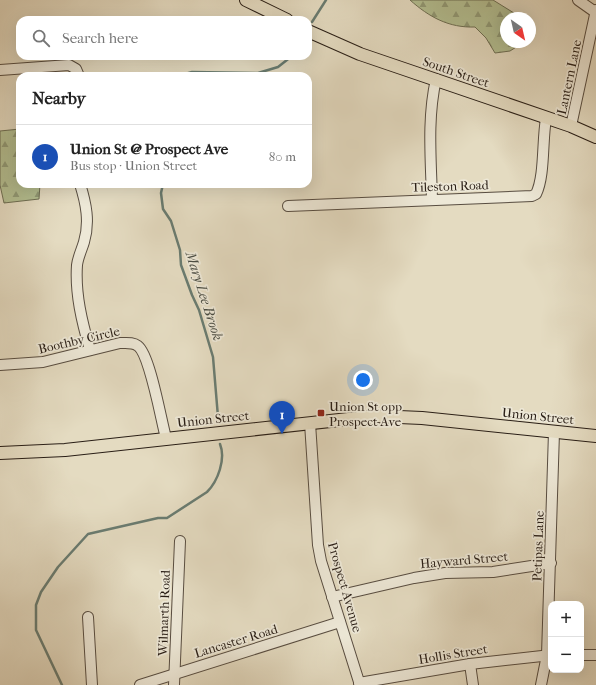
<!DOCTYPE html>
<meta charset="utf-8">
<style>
body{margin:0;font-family:"IM FELL French Canon",serif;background:#f6f6f6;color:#222}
.controls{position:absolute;right:12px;bottom:12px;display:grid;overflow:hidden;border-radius:8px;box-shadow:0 4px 16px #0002}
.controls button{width:36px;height:36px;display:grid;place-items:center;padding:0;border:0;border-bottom:1px solid #e0e0e0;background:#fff;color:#222;font:20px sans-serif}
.compass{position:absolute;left:500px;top:12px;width:36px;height:36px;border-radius:50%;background:#fff;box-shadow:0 4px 16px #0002;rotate:146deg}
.you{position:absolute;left:363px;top:380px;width:14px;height:14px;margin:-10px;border:3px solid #fff;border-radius:50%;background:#1a73e8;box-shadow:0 0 0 6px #1a73e833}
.badge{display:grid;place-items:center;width:26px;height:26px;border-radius:50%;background:#7c3aed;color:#fff;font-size:13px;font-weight:700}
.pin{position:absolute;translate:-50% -33px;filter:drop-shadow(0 1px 2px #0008)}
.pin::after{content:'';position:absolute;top:21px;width:14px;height:12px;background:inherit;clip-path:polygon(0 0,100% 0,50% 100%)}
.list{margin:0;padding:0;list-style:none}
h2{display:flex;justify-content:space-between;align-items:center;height:52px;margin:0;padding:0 16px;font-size:17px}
h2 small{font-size:13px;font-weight:400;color:#767676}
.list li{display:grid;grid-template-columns:26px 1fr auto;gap:12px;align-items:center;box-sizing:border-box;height:64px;padding:0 16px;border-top:1px solid #e0e0e0}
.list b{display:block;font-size:15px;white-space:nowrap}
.list p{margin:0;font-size:13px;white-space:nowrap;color:#767676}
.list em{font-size:13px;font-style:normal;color:#767676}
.icon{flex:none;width:22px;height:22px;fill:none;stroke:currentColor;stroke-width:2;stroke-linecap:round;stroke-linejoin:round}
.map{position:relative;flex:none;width:596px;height:685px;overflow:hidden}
.search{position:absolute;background:#fff;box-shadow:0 4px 16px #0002;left:16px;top:16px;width:296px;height:44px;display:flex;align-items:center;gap:10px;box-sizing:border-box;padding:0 14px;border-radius:12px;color:#767676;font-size:15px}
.panel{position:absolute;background:#fff;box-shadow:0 4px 16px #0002;left:16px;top:72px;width:296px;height:116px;border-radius:12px}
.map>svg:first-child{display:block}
.forest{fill:url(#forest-firs);stroke:#6e6f54}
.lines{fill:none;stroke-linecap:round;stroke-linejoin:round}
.stream{stroke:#6a7c71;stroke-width:2.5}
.minor-casing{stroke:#584d41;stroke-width:12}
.major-casing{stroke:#291e16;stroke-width:14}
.minor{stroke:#ede8d7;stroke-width:10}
.major{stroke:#e4dbc1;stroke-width:12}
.poi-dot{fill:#8f2418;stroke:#ede8d7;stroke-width:1.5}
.labels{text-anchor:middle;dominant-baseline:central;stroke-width:3.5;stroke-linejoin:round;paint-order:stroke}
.street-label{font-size:13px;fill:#291e16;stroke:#ede8d7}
.poi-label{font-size:13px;fill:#291e16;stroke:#ede8d7;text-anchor:start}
.water-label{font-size:14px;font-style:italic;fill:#4a4d44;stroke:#ede8d7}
</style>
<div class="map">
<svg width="596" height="685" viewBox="0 0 596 685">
<defs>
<pattern id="forest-firs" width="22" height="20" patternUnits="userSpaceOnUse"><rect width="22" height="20" fill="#b4c093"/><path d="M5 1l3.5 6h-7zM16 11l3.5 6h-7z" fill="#929b77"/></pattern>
</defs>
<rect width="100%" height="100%" fill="#e4dbc1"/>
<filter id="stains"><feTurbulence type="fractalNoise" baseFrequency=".005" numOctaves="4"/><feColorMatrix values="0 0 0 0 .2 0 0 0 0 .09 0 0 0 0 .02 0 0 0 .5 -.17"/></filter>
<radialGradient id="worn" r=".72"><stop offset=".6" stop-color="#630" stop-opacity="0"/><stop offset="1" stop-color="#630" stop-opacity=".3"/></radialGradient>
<g class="forest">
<path d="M410 0H493L522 18H506V42H524L510 51 495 53 486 38 475 27C449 28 429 17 410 0Z"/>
<polygon points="20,129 20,184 40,184 39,199 4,203 0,185 0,131"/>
</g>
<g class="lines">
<g class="stream">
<polyline points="312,22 326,0"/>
<polyline points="178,76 192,72 258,73 278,67 292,56"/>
<polyline points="163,184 161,193 163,209 171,221 180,250 181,265 192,295 199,310 213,357 218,417"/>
<path d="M62 685 36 630V605L41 592 58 567 88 534 158 518H167L207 492C218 481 226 459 220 444"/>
</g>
<g class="minor-casing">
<g id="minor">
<polyline points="578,0 595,12"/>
<polyline points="0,70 69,65 76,69 79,76"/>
<polyline points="571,126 596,10"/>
<path d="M80 184C86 203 90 222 84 242 82 249 78 257 77 265 75 294 82 322 90 350"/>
<path d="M432 200C431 159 427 119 436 79"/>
<path d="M288 206 532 196 536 194C545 176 542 140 546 119"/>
<path d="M0 365 43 362 120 343C127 343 133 342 138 346 150 355 161 420 166 438"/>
<polyline points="310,423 318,545 321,561 360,685"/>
<polyline points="332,597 414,578 445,573 493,572 551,563"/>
<polyline points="88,617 92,685"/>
<polyline points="581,655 596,655"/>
<polyline points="470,664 473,685"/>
<polyline points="359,683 470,664 551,655"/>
<polyline points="140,685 340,622"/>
<polyline points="174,685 180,541"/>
<polyline points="541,685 547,655 554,432"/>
</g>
</g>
<g class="major-casing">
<g id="major">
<polyline points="246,0 287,20"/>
<polyline points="308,31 360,54 571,126 596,137"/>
<polyline points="0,453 65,450 376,416 422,418 596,436"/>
</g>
</g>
<use href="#minor" class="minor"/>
<use href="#major" class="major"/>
</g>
<rect class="poi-dot" x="317" y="409" width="8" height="8" rx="2"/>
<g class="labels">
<g class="street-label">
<text transform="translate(456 72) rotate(19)">South Street</text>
<text transform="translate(569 77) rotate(-78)">Lantern Lane</text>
<text transform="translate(450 186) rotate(-2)">Tileston Road</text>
<text transform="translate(79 340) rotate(-13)">Boothby Circle</text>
<text transform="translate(538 416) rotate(6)">Union Street</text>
<text transform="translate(213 419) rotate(-6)">Union Street</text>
<text transform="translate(538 546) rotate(-88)">Petipas Lane</text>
<text transform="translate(464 560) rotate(-5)">Hayward Street</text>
<text transform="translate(345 587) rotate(74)">Prospect Avenue</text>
<text transform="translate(164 613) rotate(-88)">Wilmarth Road</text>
<text transform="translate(236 641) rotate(-17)">Lancaster Road</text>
<text transform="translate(453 654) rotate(-9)">Hollis Street</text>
</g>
<g class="poi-label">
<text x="329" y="406">Union St opp<tspan x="329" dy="15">Prospect Ave</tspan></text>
</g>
<g class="water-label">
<text transform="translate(204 296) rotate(72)">Mary Lee Brook</text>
</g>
</g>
<rect width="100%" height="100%" filter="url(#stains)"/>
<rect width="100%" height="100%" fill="url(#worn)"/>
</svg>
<div class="controls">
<button>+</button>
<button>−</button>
</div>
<svg class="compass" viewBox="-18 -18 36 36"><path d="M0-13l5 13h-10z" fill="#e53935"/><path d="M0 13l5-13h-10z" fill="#767676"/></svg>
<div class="you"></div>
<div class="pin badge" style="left:282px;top:434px;background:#1a4fb4">1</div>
<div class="search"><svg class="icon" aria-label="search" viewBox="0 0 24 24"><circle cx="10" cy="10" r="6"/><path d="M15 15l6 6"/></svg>Search here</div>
<section class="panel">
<h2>Nearby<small></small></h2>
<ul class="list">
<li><span class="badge" style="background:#1a4fb4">1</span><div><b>Union St @ Prospect Ave</b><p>Bus stop · Union Street</p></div><em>80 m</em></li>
</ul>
</section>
</div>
